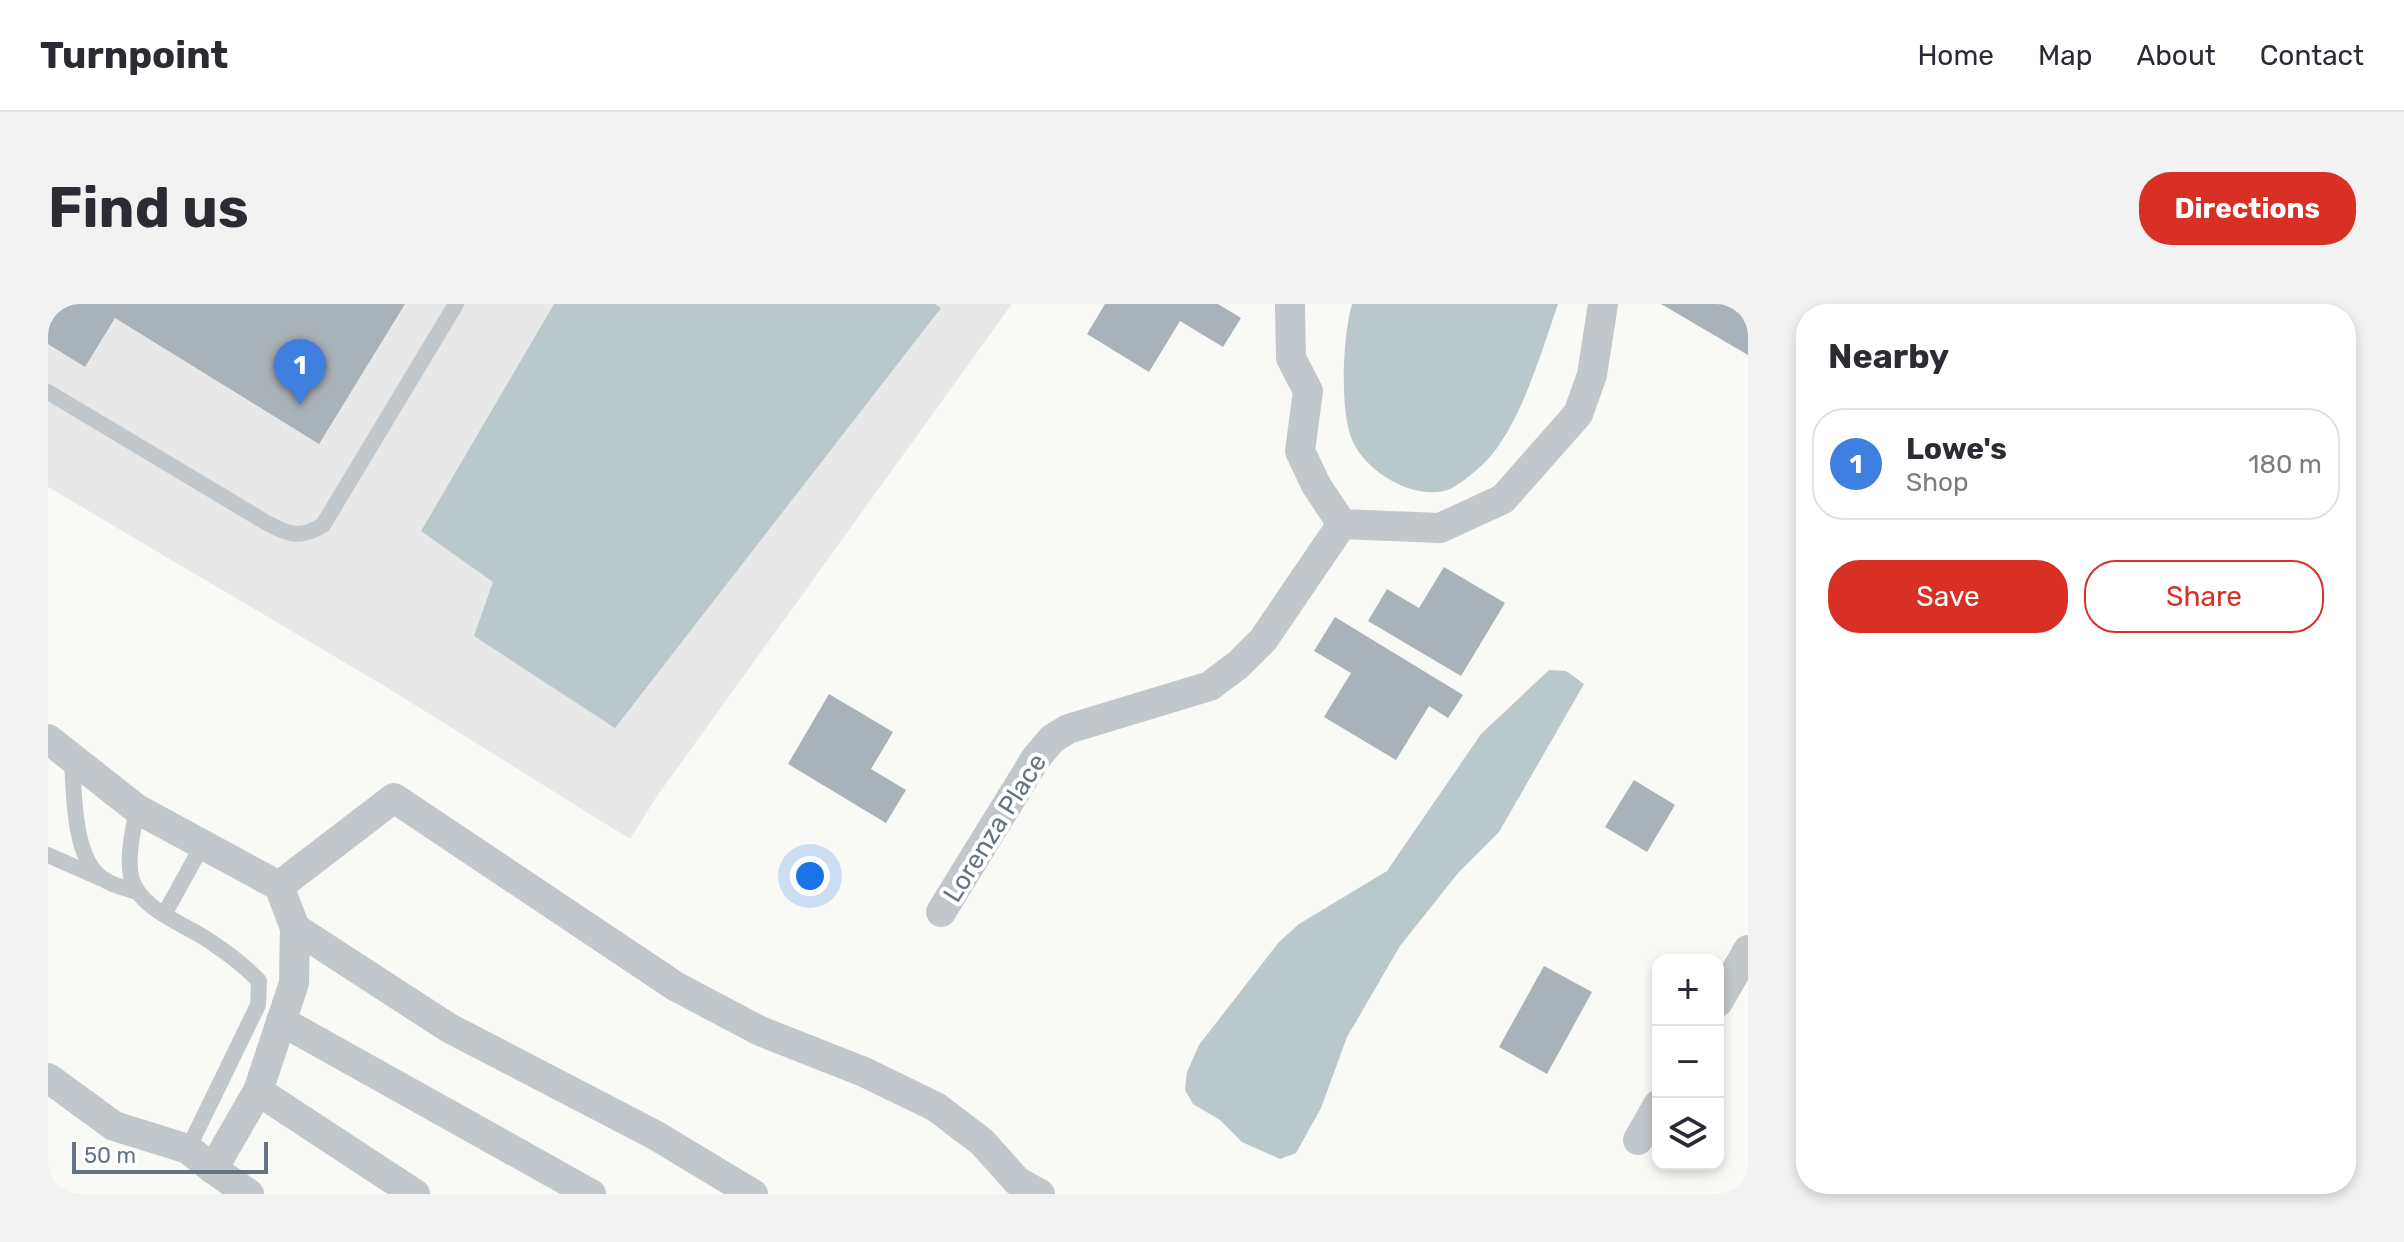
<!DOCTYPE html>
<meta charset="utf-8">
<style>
body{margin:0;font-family:Rubik,sans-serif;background:#f2f2f3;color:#2b2b33}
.controls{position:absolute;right:24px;bottom:24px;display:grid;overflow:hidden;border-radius:16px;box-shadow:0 4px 12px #0003}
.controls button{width:72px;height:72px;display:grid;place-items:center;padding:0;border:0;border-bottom:2px solid #e1e1e2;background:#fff;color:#2b2b33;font:40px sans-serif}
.scale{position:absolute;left:24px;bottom:20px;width:196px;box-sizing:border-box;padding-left:8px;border:4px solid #647482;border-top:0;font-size:22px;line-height:28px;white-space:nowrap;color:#647482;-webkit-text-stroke:6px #fff;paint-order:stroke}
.you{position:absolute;left:762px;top:572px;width:28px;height:28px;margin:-20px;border:6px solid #fff;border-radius:50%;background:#1a73e8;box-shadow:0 0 0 12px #1a73e833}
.badge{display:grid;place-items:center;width:52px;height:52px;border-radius:50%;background:#d93025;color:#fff;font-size:26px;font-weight:700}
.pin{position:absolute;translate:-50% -66px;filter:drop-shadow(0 2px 4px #0008)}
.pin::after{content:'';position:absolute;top:42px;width:28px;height:24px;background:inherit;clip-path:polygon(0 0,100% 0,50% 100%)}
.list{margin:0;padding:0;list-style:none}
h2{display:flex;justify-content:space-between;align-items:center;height:104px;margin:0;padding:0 32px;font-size:34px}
h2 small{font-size:26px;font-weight:400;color:#7c7c81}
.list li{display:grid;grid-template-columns:52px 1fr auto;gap:24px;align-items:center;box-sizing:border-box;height:112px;margin:0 16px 16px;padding:0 16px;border:2px solid #e1e1e2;border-radius:32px}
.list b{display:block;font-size:30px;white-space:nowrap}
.list p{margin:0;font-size:26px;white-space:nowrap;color:#7c7c81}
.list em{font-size:26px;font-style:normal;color:#7c7c81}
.actions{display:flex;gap:16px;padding:24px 32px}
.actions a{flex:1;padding:18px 0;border:2px solid #d93025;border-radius:32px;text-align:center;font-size:28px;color:#d93025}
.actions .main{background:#d93025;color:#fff}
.icon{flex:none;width:44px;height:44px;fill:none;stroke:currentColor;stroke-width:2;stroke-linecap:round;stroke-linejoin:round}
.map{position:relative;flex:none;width:1700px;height:890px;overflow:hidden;border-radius:32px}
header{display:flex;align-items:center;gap:48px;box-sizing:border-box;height:112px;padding:0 40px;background:#fff;border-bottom:2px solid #e1e1e2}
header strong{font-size:38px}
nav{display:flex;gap:44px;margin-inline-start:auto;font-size:28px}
.intro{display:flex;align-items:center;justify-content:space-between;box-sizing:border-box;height:192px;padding:0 48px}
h1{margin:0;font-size:56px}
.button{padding:20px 36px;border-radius:32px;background:#d93025;color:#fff;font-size:28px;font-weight:700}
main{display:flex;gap:48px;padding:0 48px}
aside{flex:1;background:#fff;border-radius:32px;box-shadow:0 4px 12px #0003}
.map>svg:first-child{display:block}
.built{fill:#e7e8e7}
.water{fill:#bac7cb}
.building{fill:#a9b2b8}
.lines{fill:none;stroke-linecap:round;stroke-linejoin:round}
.service{stroke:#c2c7cb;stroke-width:16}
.minor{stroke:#c2c7cb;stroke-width:30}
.labels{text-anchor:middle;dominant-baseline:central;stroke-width:8;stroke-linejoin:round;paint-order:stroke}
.street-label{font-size:26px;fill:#647482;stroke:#fff}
</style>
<header>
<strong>Turnpoint</strong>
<nav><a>Home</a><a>Map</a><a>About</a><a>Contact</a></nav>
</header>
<div class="intro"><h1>Find us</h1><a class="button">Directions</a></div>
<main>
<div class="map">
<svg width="1700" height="890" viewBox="0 0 1700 890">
<rect width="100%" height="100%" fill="#f9f9f6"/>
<polygon class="built" points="0,0 506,0 373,227 893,4 887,0 964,0 609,492 582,535 335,381 0,183"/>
<g class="water">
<polygon points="506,0 887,0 893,4 567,424 426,332 445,278 373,227"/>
<path d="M1304 0H1510C1493 48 1471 129 1432 163 1424 170 1411 181 1402 185 1368 198 1319 169 1305 138 1291 109 1295 31 1304 0Z"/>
<polygon points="1501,366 1518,367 1536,380 1451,528 1410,569 1352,642 1299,733 1273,804 1248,849 1232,855 1194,838 1172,816 1145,800 1137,786 1139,768 1151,741 1231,638 1251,620 1339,567 1433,430"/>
</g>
<g class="building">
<polygon points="0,0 357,0 271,140 67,14 37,63 0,40"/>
<polygon points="1057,0 1170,0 1193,14 1175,43 1132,17 1101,68 1039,30"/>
<polygon points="1613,0 1700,0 1700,51"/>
<polygon points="1396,263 1457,299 1413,372 1320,317 1339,285 1371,304"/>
<polygon points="1287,313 1415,391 1400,414 1381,402 1348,456 1276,413 1303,369 1266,347"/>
<polygon points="781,390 845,428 823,465 858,486 838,519 740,460"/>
<polygon points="1586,476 1627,501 1599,548 1557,523"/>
<polygon points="1496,662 1544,688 1499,770 1451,743"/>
</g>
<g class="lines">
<g class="service">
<path d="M0 88 219 219C241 231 252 235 275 221L408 0"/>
<path d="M24 455C26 488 25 554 54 574 64 582 78 584 89 588"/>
<path d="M89 505C85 526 79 551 83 573 91 606 138 620 163 638 181 650 197 662 211 677L210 701 140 845"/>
<polyline points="0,551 52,574"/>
<polyline points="117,609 155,540"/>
</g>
<g class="minor">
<polyline points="1242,0 1243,54 1260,87 1252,147 1268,181 1294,220 1392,224 1455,195 1530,110 1544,71 1555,0"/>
<polyline points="0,435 89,505 231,582 247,624 246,679 210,787 367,890"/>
<polyline points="231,582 346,494 627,682 712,727 816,768 888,803 934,838 969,877 992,890"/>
<polyline points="893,608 988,454 1004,435 1020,425 1162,382 1191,360 1215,336 1294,220"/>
<polyline points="247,624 401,724 607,831 705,890"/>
<polyline points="1670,698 1700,646"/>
<polyline points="233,717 543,890"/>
<polyline points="0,774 66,822 140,845 165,865 210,787"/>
<polyline points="1590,836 1610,801"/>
<polyline points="165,865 201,890"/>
</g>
</g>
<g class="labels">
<g class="street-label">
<text transform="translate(947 524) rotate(-58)">Lorenza Place</text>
</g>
</g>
</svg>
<div class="controls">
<button>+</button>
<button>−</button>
<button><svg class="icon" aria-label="layers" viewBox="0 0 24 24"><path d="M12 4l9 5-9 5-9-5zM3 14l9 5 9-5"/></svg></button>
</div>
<div class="scale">50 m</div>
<div class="you"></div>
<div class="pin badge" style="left:252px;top:101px;background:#3f7fe0">1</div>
</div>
<aside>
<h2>Nearby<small></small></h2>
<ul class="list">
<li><span class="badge" style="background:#3f7fe0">1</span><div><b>Lowe's</b><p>Shop</p></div><em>180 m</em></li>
</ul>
<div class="actions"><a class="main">Save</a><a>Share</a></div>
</aside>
</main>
